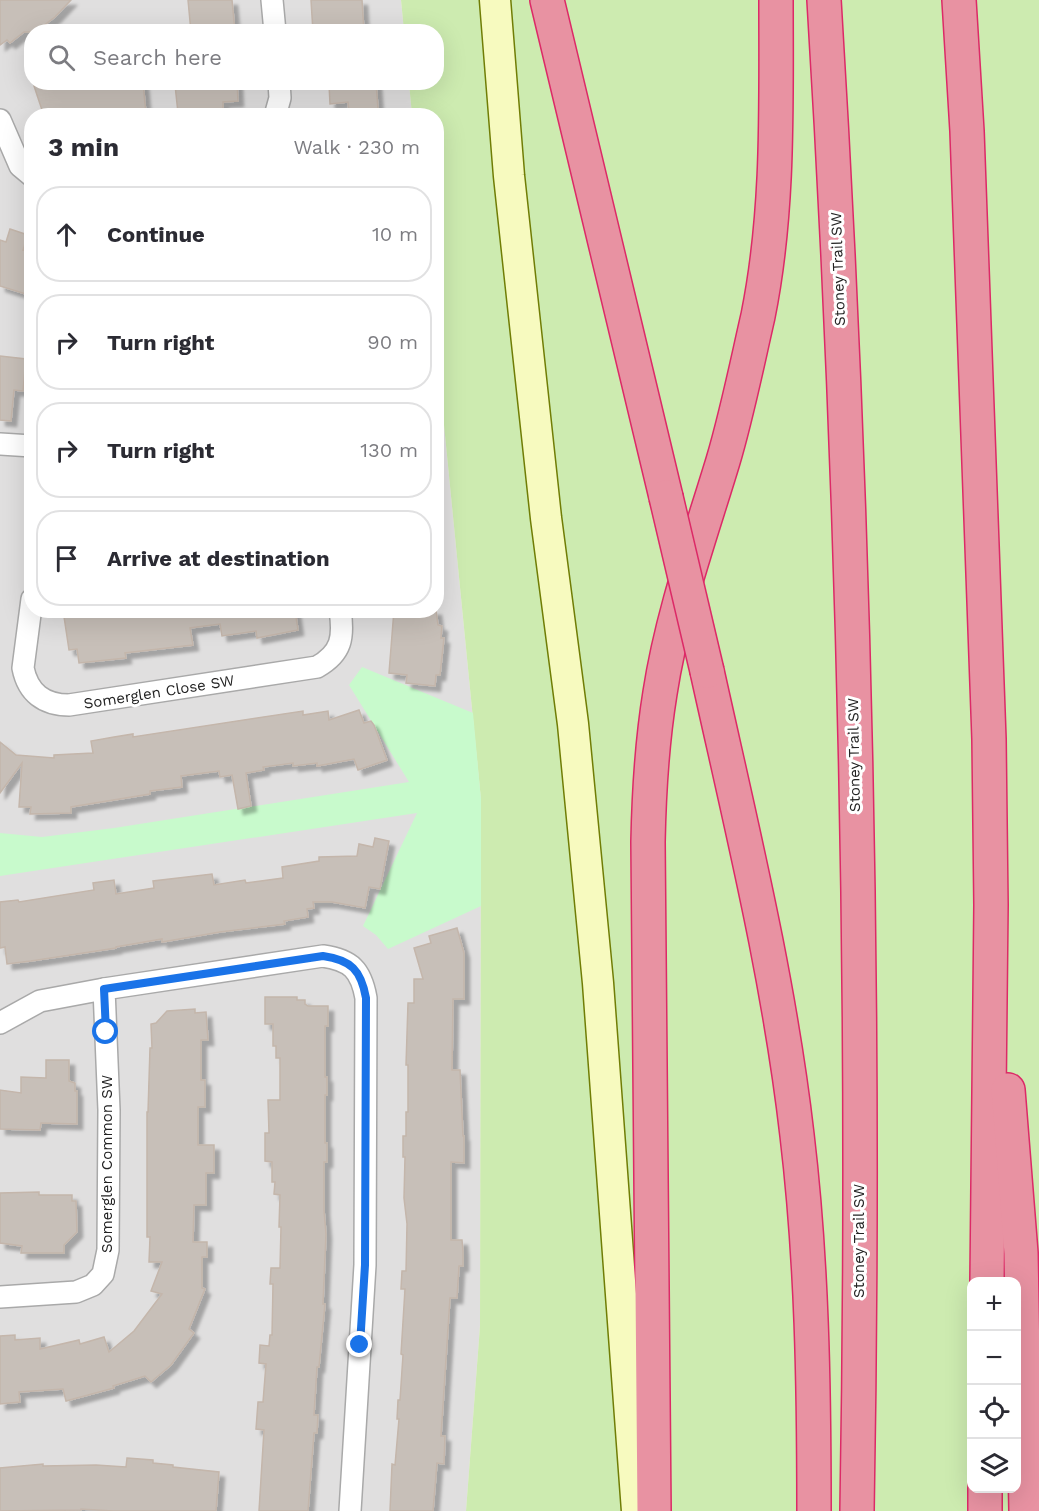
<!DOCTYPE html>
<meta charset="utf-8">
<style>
body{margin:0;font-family:"Work Sans",sans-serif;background:#f7f7f7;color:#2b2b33}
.controls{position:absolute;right:18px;bottom:18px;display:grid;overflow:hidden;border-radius:12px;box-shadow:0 6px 24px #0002}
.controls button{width:54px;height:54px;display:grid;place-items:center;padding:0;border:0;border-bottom:2px solid #e1e1e2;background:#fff;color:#2b2b33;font:30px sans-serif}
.stop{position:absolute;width:18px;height:18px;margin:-14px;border:4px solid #1a73e8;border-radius:50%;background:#fff}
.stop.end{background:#1a73e8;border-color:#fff;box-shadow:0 2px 6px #0008}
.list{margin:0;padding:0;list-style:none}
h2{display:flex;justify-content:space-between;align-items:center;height:78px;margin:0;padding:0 24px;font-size:26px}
h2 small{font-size:20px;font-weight:400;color:#7c7c81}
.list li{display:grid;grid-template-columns:39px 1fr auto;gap:18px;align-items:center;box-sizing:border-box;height:96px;margin:0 12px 12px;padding:0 12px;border:2px solid #e1e1e2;border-radius:24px}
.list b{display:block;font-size:22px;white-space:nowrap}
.list em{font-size:20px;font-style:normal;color:#7c7c81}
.icon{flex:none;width:33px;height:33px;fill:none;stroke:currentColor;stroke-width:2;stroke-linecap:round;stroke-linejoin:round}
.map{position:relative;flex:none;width:1039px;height:1511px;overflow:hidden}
.search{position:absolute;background:#fff;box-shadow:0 6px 24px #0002;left:24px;top:24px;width:420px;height:66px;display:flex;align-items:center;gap:15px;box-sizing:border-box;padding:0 21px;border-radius:24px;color:#7c7c81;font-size:22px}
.panel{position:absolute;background:#fff;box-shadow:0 6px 24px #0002;left:24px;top:108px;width:420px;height:510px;border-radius:24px}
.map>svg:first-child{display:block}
.residential{fill:#e0dfdf}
.grass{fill:#cdebb0;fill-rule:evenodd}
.park{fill:#c8facc}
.building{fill:#c7bfb8;stroke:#c4b6ab;stroke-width:1.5;filter:url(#shadow)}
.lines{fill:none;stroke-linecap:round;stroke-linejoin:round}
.street-casing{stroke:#a9a9a9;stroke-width:24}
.secondary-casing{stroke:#707d05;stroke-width:33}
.highway-casing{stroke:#dc2a67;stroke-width:36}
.street{stroke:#fff;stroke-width:21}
.secondary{stroke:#f7fabf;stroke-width:30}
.highway{stroke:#e892a2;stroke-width:33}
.highway-bridge-casing{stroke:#dc2a67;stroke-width:36;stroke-linecap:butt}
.highway-bridge{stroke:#e892a2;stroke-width:33}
.route{stroke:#1a73e8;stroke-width:8}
.labels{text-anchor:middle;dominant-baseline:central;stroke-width:6;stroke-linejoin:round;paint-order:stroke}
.street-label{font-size:15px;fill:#222;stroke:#fff}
</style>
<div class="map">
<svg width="1039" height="1511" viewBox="0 0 1039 1511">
<defs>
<filter id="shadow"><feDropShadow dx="5.5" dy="5.5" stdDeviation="1.5" flood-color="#0004"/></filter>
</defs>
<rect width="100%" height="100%" fill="#f2efe9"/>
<polygon class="residential" points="0,0 401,0 404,31 32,32 32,82 409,83 412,115 32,116 32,610 436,610 437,354 481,800 480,1326 466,1511 0,1511"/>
<path class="grass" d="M401 0H1039V1511H466L480 1326 481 800 437 354 436 116 412 115 409 83 436 82V32L404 31ZM972 1282H1016V1488H972Z"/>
<polygon class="park" points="362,667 473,713 481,800 481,906 388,949 376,935 363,926 417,813 0,876 0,833 42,837 114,828 409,782 349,685"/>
<g class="building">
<polygon points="0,0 71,0 55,17 35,32 24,32 10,43 7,40 0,45"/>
<polygon points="188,0 232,0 235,32 191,32"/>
<polygon points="311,0 362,0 364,32 313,32"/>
<polygon points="45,82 143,82 146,114 44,116 34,86"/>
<polygon points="197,82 237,82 238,101 223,102 223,109 178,113 175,85"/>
<polygon points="350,82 376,82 378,109 349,111 348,102 330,104 329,84"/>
<polygon points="10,229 28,235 23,250 32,251 32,296 0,286 0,240 6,242"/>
<polygon points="0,356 26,359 23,391 14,390 11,421 0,420"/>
<polygon points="63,610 295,610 298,630 257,638 256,631 222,636 220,624 190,628 193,645 125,653 126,658 79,663 77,649 69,650"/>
<polygon points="394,610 436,610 438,625 442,626 441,638 444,638 440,675 436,675 435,686 406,683 407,675 389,673"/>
<polygon points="359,710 364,723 371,721 374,725 387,760 358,770 354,759 317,766 317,763 293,766 293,763 263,767 264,770 246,773 251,806 238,809 232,775 220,777 219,771 181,776 182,787 150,791 150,794 71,807 71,813 30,814 31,807 19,807 22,763 0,793 0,742 16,755 54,758 54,755 93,753 91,741 114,737 133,734 133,737 303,711 303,715 328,711 329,720"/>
<polygon points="375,838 389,841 380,889 369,887 365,908 332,902 313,902 314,908 307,909 308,917 284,921 285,924 220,932 162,942 162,939 116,947 116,948 31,961 7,964 5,947 0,948 0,902 18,900 19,902 94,890 93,883 114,880 116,894 154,888 153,881 212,874 214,885 245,880 246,883 283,878 282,867 319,861 319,857 357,856 359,844 373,847"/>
<polygon points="457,928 464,953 464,999 453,999 452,1070 460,1070 463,1136 464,1136 464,1163 451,1162 451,1240 462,1240 463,1251 463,1266 459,1266 457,1298 450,1298 441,1436 445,1436 444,1464 437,1463 433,1511 390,1511 392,1464 395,1465 399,1419 397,1419 398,1400 400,1400 403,1355 401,1354 405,1289 401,1289 402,1271 406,1271 407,1224 404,1198 405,1157 403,1157 403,1136 406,1136 406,1112 408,1112 408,1065 406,1065 408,1003 414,1003 414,979 423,979 414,948 431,943 429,936"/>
<polygon points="265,997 297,997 297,1000 305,1000 305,1004 308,1006 328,1006 328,1026 325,1026 325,1077 327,1077 327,1095 325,1095 325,1143 327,1143 327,1162 324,1162 324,1210 326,1234 323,1304 325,1304 319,1367 317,1367 314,1415 318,1415 317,1433 314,1433 308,1511 259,1511 264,1430 256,1429 258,1402 263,1402 266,1364 259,1363 260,1345 269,1346 270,1335 272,1335 273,1284 270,1284 271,1268 280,1268 281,1227 279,1227 280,1195 274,1194 275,1182 272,1182 272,1162 265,1161 265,1133 269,1133 268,1100 280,1100 280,1058 276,1058 276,1046 273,1046 273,1024 265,1024"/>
<polygon points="195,1009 195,1013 206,1012 208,1040 201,1040 201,1080 205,1080 205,1107 198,1107 198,1145 214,1145 214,1173 206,1173 206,1205 194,1205 193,1242 207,1242 207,1257 202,1257 202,1288 205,1289 189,1329 194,1333 171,1365 151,1382 145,1376 113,1386 114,1388 66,1401 63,1389 19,1392 20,1402 0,1404 0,1336 15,1335 15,1340 40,1338 40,1349 79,1340 80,1344 104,1337 109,1352 134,1331 162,1294 151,1291 162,1262 149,1262 150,1237 147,1237 147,1112 148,1112 150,1048 152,1048 151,1024 156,1023 167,1011"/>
<polygon points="46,1060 69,1060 69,1081 75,1083 75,1091 77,1091 77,1124 41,1123 40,1130 0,1129 0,1090 21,1093 21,1077 46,1078"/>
<polygon points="39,1192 39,1195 72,1195 72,1201 76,1201 77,1232 64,1245 64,1253 21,1253 22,1246 0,1243 0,1193"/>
<polygon points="127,1458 153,1460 153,1463 173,1465 173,1467 219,1472 216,1511 113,1511 81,1509 81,1510 0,1511 0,1468 43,1464 43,1466 96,1465 126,1467"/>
</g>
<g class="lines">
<g class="street-casing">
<g id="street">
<polyline points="272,0 275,32"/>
<polyline points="275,116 280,98 279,82"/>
<polyline points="0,120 20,166 32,176"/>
<polyline points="0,444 32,446"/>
<path d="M32 599 23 668C28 693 44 705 69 705L317 667C342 653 344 637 340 610"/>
<polyline points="0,1023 40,1001 104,989"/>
<path d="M0 1297 76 1292 93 1285 103 1274 108 1250 109 1110 104 989 323 956C351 960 361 970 366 998L365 1265 350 1511"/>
</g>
</g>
<g class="secondary-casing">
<polyline id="secondary" points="495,0 509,176 546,518 573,724 598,983 637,1511"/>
</g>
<g class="highway-casing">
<g id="highway">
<polyline points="547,0 666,497"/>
<path d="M824 0C855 503 866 1007 857 1511"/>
<polyline points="959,0 967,131 989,739 991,905 987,1282"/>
<path d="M707 671C741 825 779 978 797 1135 812 1260 814 1385 814 1511"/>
<polyline points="1008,1090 1021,1253 1026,1511"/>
<path d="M654 1511 648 842C649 792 652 742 660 693 672 614 700 537 723 461 737 414 747 364 758 316 779 212 776 106 776 0"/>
<polyline points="985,1511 985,1488"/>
</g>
</g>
<use href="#street" class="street"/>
<use href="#secondary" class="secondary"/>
<use href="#highway" class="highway"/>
<g class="highway-bridge-casing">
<polyline id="highway-bridge" points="666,497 707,671"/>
</g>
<use href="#highway-bridge" class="highway-bridge"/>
</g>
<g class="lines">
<path class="route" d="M106 1032 104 989 323 956C351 960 361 970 366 998L365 1265 360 1345"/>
</g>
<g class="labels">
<g class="street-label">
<text transform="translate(838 269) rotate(-92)">Stoney Trail SW</text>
<text transform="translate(159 692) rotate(-9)">Somerglen Close SW</text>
<text transform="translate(854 755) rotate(-91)">Stoney Trail SW</text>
<text transform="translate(107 1164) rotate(-90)">Somerglen Common SW</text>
<text transform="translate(859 1241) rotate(-90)">Stoney Trail SW</text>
</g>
</g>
</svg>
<div class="controls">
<button>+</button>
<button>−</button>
<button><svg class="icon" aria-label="locate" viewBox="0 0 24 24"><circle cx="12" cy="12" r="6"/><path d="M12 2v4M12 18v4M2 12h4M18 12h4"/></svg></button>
<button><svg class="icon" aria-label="layers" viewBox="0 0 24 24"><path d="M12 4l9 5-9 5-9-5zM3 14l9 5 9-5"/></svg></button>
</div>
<div class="stop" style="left:106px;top:1032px"></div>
<div class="stop end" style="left:360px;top:1345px"></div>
<div class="search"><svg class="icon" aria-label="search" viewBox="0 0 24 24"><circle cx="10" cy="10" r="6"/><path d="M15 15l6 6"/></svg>Search here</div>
<section class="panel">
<h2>3 min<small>Walk · 230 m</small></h2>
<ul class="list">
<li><svg class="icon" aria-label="ahead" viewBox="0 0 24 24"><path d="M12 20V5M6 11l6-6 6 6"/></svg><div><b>Continue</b></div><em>10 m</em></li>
<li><svg class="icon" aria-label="right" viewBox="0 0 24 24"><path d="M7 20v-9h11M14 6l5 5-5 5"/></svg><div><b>Turn right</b></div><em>90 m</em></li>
<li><svg class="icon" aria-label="right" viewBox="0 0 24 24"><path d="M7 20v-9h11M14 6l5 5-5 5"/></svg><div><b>Turn right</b></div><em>130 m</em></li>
<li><svg class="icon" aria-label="arrive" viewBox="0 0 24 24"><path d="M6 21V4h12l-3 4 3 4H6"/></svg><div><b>Arrive at destination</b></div></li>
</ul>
</section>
</div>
